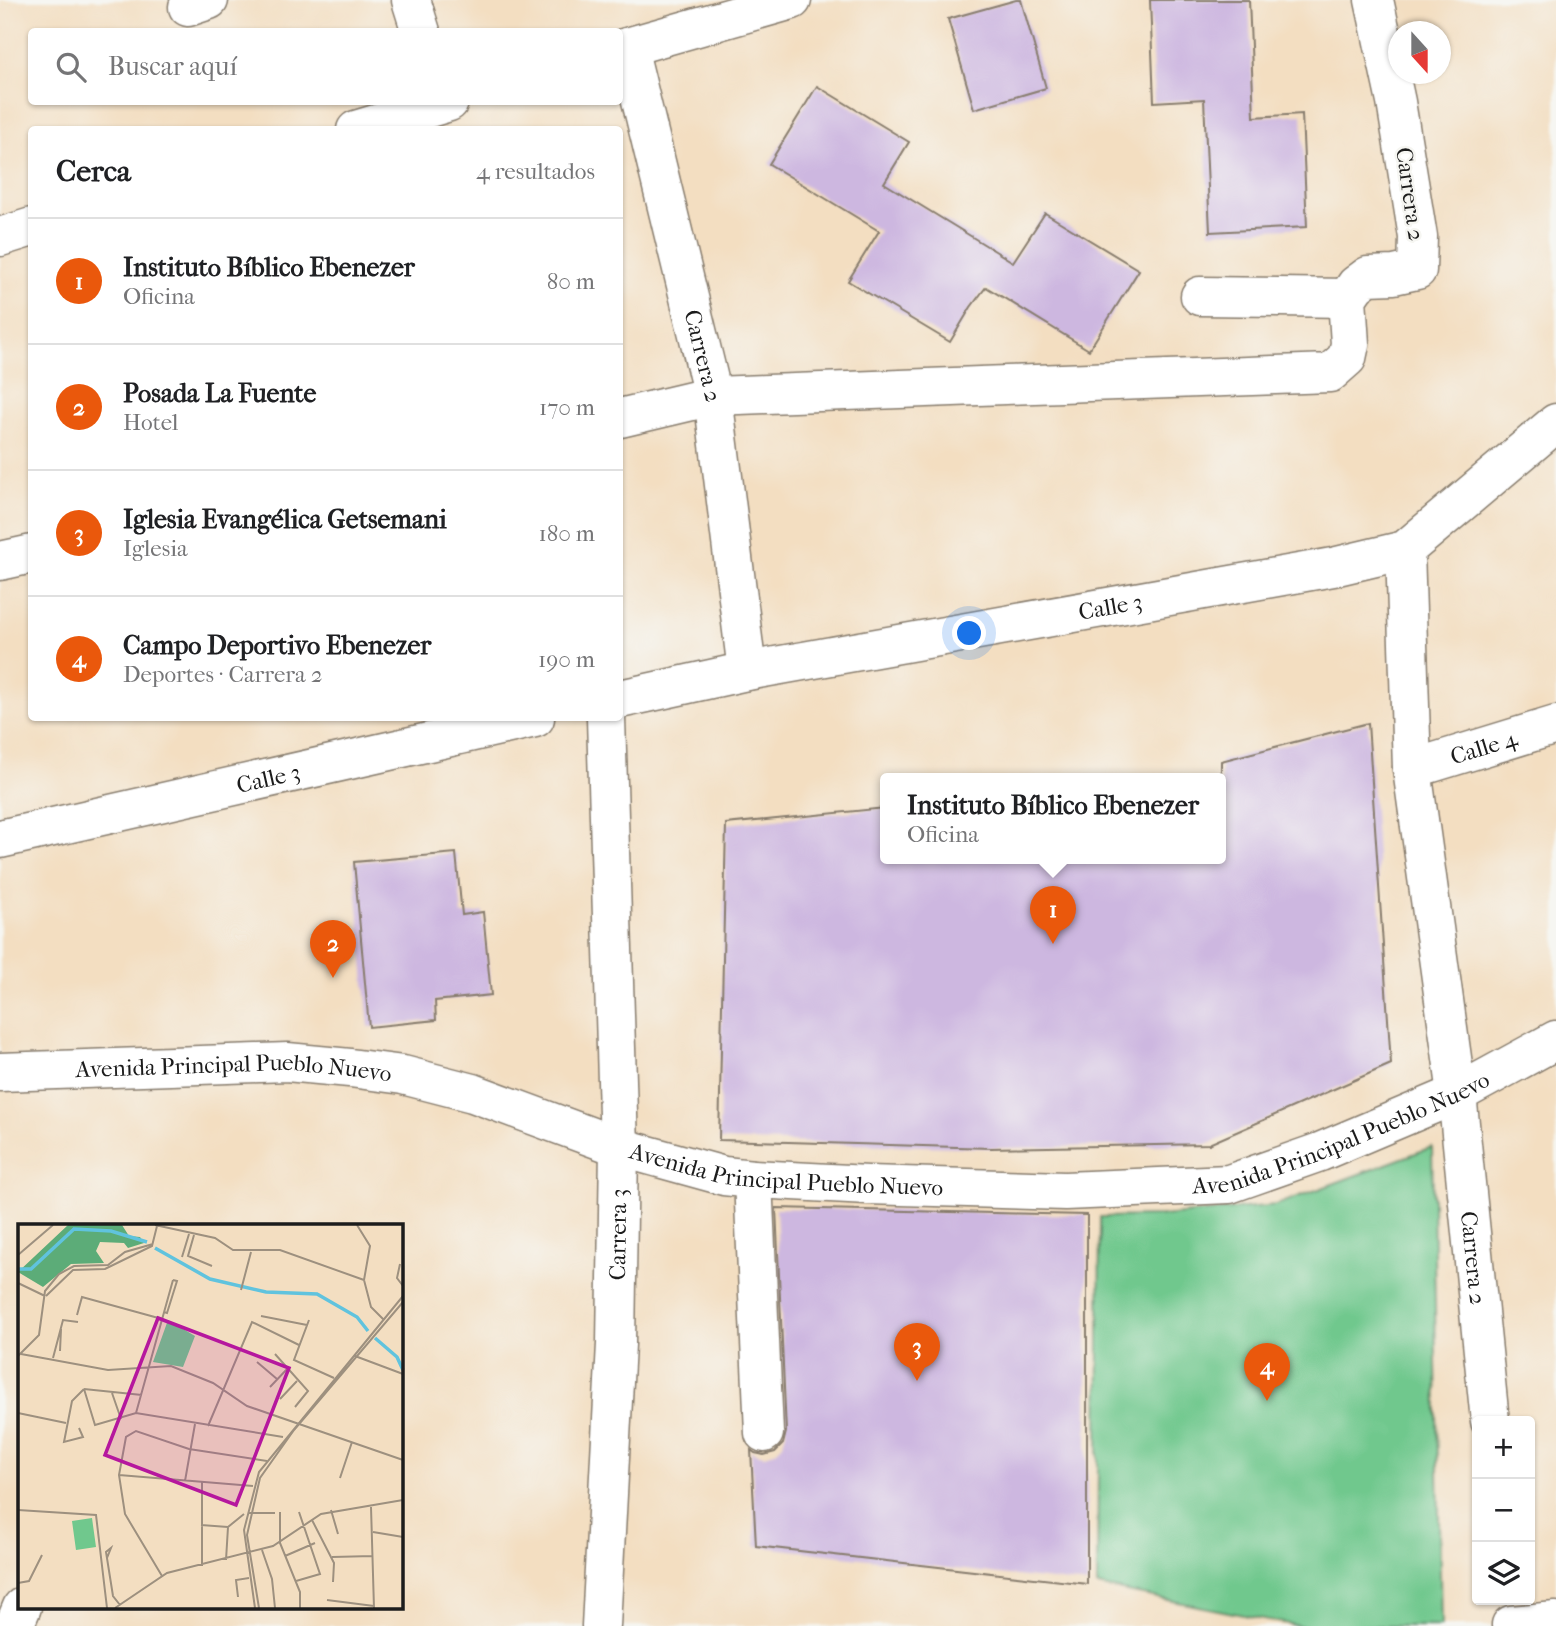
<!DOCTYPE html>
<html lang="es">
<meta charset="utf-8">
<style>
body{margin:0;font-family:"IM FELL French Canon",serif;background:#f2f2f2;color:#202124}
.controls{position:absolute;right:21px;bottom:21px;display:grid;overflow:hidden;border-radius:7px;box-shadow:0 2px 5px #0004}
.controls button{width:63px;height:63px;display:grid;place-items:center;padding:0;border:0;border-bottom:2px solid #e0e0e0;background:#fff;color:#202124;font:35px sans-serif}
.compass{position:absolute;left:1388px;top:21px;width:63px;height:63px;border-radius:50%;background:#fff;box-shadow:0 2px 5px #0004;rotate:159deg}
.you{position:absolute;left:970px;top:634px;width:24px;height:24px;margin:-18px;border:5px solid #fff;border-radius:50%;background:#1a73e8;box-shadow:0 0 0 10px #1a73e833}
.badge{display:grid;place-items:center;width:46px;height:46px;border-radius:50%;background:#ea580c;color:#fff;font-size:23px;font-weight:700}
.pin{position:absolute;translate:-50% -58px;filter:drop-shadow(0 2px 4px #0008)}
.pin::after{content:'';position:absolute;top:37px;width:24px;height:21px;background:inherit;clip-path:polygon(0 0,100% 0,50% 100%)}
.popup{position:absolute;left:880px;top:773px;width:346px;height:91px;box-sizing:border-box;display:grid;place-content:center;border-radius:7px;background:#fff;filter:drop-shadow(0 2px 5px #0005);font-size:23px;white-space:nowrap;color:#757577}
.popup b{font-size:26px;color:#202124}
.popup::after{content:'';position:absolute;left:50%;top:100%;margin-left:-14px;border:14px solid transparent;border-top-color:#fff}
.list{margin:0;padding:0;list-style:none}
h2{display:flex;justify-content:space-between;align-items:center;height:91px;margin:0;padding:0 28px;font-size:30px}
h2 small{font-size:23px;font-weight:400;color:#757577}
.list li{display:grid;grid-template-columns:46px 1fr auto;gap:21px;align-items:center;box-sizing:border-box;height:126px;padding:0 28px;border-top:2px solid #e0e0e0}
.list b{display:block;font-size:26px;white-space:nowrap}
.list p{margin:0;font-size:23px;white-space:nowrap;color:#757577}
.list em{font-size:23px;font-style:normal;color:#757577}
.icon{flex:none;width:38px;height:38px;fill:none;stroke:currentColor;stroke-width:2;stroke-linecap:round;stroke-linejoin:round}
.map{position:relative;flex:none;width:1556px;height:1626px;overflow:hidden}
.search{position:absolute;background:#fff;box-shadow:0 2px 5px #0004;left:28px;top:28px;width:595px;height:77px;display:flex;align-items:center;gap:18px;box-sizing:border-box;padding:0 24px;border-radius:7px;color:#757577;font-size:26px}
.panel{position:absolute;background:#fff;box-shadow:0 2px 5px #0004;left:28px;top:126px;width:595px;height:595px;border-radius:7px}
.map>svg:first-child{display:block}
.green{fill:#70c88d;stroke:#467254;stroke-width:2}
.building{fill:#cdb7e0}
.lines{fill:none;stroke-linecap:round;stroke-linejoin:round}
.minor-casing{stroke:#887d6e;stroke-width:41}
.minor{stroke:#fff;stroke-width:38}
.labels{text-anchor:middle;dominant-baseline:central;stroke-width:5;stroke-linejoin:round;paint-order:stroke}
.street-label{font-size:23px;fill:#1c1c1c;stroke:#f6f6f2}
.inset-river{fill:none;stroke:#60c3de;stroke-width:3.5}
.inset-road{fill:none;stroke:#9d907f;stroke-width:2}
.view{fill:#b5179e;fill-opacity:0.15;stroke:#b5179e;stroke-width:3.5}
.inset-edge{fill:none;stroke:#1c1c1c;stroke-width:3.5}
</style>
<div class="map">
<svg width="1556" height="1626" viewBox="0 0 1556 1626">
<rect width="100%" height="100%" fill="#f6f6f2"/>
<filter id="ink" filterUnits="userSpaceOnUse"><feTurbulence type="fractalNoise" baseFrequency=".0143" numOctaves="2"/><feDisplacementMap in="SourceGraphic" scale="14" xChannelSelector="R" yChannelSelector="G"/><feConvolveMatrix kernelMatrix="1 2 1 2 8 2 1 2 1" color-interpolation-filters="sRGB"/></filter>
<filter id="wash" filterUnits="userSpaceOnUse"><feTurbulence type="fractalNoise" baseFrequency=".00686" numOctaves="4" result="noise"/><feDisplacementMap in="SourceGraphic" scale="28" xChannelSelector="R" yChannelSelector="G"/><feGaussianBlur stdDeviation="1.57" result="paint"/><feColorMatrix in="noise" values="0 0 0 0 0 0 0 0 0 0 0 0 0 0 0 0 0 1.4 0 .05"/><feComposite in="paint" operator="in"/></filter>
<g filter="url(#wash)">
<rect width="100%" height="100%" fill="#f3dec1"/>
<polygon class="green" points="1432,1147 1441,1626 1299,1626 1097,1586 1100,1217 1161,1216 1276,1205"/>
<g id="blocks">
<g class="building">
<polygon points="1016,0 1021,0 1046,88 974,109 948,19"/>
<polygon points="1150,0 1249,0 1254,117 1302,114 1307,227 1210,232 1204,99 1154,102"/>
<polygon points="817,86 909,142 884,183 1013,262 1045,213 1139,270 1089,350 986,287 971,307 950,342 848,281 879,231 769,164"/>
<polygon points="1368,723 1391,1064 1209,1144 991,1148 719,1140 726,824 885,808 885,858 1221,858 1221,761"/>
<polygon points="456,853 462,915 483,912 491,995 435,1001 436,1020 369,1027 354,862"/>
<polygon points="776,1208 1087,1215 1087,1584 756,1546 751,1450 755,1453 764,1455 775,1452 783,1444 786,1432"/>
</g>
</g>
</g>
<g filter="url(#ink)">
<use href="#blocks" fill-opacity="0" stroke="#887d6e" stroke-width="2"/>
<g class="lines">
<g class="minor-casing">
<g id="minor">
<polyline points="411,0 421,32"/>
<polyline points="188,7 209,0"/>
<path id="s1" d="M628 47 713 396 747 671"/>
<polyline points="620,49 792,0"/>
<polyline points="356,130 449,102"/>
<polyline points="0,237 32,227"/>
<polyline points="1200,296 1347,298"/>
<polyline points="620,418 713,396 1330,373 1347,358 1350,344 1347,298 1356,285 1368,276 1394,275 1417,270 1418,237 1396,102 1374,0"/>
<path id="s2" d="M1405 550 1412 769 1457 1094 1490 1421"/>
<polyline points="0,561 32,554"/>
<path id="s3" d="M620 699 747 671 1333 567 1405 550 1556 423"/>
<path id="s4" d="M1412 769 1556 725"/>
<path id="s5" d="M0 839 535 718"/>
<path id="s6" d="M0 1072 287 1062 350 1068 403 1075 473 1093 619 1147 724 1176 753 1179 868 1185 1065 1191 1229 1184 1320 1152 1457 1094 1556 1040"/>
<polyline points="753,1179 764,1433"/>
<polyline points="1511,1625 1556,1621"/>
<polyline points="14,1626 22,1607"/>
<path id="s7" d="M601 1626 616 1344 619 1147 606 718"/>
</g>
</g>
<use href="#minor" class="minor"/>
</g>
</g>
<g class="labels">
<g class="street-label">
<text transform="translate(1410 194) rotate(82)">Carrera 2</text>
<text stroke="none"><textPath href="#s1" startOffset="318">Carrera 2</textPath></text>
<text stroke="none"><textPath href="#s3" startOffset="499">Calle 3</textPath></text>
<text stroke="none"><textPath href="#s4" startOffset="75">Calle 4</textPath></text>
<text stroke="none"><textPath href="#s5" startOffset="275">Calle 3</textPath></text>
<text stroke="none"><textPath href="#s6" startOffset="234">Avenida Principal Pueblo Nuevo</textPath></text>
<text stroke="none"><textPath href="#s6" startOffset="1368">Avenida Principal Pueblo Nuevo</textPath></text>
<text stroke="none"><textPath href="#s6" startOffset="802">Avenida Principal Pueblo Nuevo</textPath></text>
<text stroke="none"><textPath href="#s7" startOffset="392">Carrera 3</textPath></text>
<text stroke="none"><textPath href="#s2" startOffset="712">Carrera 2</textPath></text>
</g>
</g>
<g transform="translate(18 1224)">
<rect width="385" height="385" fill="#f3dec1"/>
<path d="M150 96 177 112 165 143 135 138ZM74 294 78 323 58 326 54 297Z" fill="#70c88d"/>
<path d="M50 1H104L111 12 122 13 126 19 110 24 106 19 82 18 78 27 86 39 53 40 25 63 0 48Z" fill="#5cac78"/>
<path class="inset-river" d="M137 24 192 55 248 68 299 70 339 93 350 107M0 45H13L56 5 93 7 129 18M357 114 379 133 385 146"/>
<path class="inset-road" d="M137 1 197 14 215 26H262L346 56M339 1 352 22 346 56M176 11 170 32 194 42M0 31 35 1M164 33 171 10M382 40 379 54 385 62M346 56 353 83 366 96M0 59 27 72M223 66 233 28M28 72 55 46 87 45 134 22 139 2M146 88 149 89 159 57 155 56M59 91 64 73 144 95M243 92 289 101M291 96 276 136 316 154M42 127 43 105M3 130 90 146 153 142 195 159 229 182 385 236M257 130 290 167 277 183M0 132 21 111 27 67 41 50 56 42 90 41 107 28 135 20M337 132 385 150M35 134 45 96 60 98M239 138 259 155M252 163 271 143M66 165 77 201 118 189 265 213M66 165 124 171M94 169 103 195M262 175 279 157M0 189 48 199M118 189 155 56M190 202 234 98 281 121M61 204 65 213 46 218 54 177 66 165M101 251 235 262M322 254 334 218M167 257 177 200M353 283 356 384M0 286 78 291 89 384M313 286 320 310M262 288V319L282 368V384M231 289H257M294 296 316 339 315 358M183 301 210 303M355 308 385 313M244 326 254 355 257 384M267 332 297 319M314 333 355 332M89 334 93 324 88 328 95 372 102 381M208 336 210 303 226 290M184 342V258M144 352 107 290 101 251 108 213 118 207 171 225 249 237M278 357 302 350 281 288M0 359 11 357 24 331M220 373 218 356 231 354M309 376 356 382M97 384 149 349 255 322 303 290 385 276M237 384 226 306 241 248 385 72M241 384 229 311 242 254 276 206 385 78"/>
<path class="view" d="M140 94 271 144 218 281 87 231Z"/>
<rect width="385" height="385" class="inset-edge"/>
</g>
</svg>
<div class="controls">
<button>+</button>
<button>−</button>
<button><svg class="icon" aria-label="layers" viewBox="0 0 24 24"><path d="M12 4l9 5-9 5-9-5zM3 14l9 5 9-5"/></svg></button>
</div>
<svg class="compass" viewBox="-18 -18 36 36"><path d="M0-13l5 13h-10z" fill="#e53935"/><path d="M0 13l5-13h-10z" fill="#757577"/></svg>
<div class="you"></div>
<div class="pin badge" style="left:1053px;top:944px">1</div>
<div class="popup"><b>Instituto Bíblico Ebenezer</b>Oficina</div>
<div class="pin badge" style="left:333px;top:978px">2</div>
<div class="pin badge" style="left:917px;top:1381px">3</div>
<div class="pin badge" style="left:1267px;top:1401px">4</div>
<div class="search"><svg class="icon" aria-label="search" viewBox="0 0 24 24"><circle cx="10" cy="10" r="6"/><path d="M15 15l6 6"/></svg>Buscar aquí</div>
<section class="panel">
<h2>Cerca<small>4 resultados</small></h2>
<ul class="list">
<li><span class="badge">1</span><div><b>Instituto Bíblico Ebenezer</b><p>Oficina</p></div><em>80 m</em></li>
<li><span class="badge">2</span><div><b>Posada La Fuente</b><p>Hotel</p></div><em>170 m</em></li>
<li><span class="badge">3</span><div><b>Iglesia Evangélica Getsemani</b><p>Iglesia</p></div><em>180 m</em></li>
<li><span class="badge">4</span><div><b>Campo Deportivo Ebenezer</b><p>Deportes · Carrera 2</p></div><em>190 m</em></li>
</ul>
</section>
</div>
